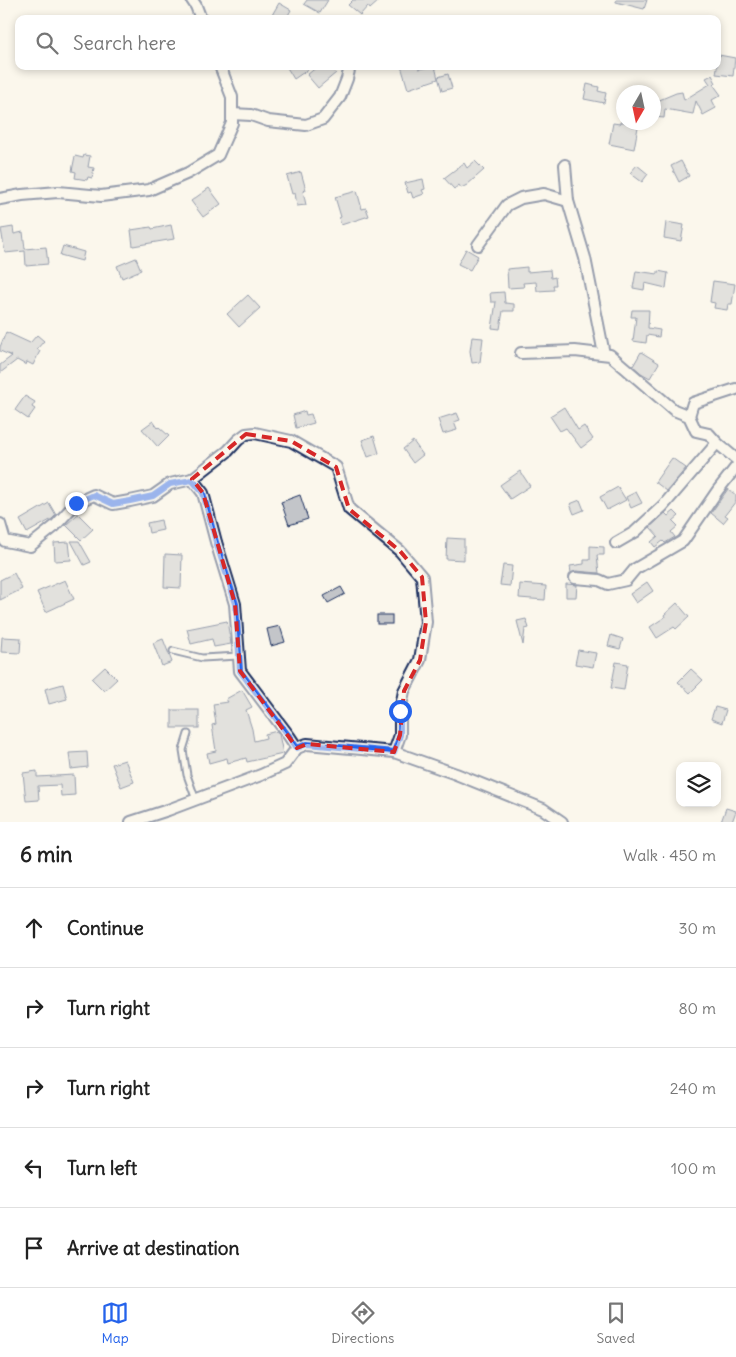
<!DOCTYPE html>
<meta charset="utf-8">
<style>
body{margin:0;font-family:Delius,sans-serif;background:#f6f6f6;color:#222}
.controls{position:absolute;right:15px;bottom:15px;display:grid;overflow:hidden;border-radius:10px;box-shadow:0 2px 8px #0003}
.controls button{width:45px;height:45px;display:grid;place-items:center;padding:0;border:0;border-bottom:1px solid #e0e0e0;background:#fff;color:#222;font:25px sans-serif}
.compass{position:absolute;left:616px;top:85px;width:45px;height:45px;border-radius:50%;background:#fff;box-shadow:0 2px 8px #0003;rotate:189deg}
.stop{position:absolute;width:15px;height:15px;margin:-11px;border:4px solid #2563eb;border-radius:50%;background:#fff}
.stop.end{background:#2563eb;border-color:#fff;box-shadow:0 1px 5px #0008}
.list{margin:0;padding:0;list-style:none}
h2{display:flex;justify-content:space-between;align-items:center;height:65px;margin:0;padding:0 20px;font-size:21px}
h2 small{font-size:16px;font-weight:400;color:#767676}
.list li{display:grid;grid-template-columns:32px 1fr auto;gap:15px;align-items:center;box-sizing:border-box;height:80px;padding:0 20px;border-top:1px solid #e0e0e0}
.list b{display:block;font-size:19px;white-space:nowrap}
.list em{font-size:16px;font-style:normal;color:#767676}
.icon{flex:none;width:28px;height:28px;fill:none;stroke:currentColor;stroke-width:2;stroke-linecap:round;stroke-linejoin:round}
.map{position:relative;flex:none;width:736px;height:822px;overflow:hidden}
.search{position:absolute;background:#fff;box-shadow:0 2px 8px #0003;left:15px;right:15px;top:15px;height:55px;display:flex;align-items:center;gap:12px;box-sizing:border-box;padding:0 18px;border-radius:10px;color:#767676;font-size:19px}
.sheet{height:465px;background:#fff}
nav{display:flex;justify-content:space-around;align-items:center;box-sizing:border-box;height:70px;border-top:1px solid #e0e0e0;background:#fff;font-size:14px;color:#767676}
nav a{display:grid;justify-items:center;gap:2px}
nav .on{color:#2563eb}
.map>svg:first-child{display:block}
.building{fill:#c3c5c9;stroke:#1b2f5e}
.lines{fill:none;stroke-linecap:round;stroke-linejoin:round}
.service-casing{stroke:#1b2f5e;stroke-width:9}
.minor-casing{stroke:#1b2f5e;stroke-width:14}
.service{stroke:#fbf7ec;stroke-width:5}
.minor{stroke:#fbf7ec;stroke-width:10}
.route{stroke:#2563eb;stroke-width:6}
.marked{fill:none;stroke:#d62828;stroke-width:4;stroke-dasharray:10 6;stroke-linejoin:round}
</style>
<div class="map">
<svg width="736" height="822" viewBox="0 0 736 822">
<rect width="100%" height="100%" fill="#fbf7ec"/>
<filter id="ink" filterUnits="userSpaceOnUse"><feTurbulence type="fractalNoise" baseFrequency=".02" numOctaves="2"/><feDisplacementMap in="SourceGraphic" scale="10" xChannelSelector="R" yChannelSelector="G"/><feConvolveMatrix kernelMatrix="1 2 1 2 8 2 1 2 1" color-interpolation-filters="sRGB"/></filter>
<g filter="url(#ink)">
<g class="building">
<polygon points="307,0 328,0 320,13 304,4"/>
<polygon points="353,0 380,0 370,9 368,6 360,15 348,5"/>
<polygon points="616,0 647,0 644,9 616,2"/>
<polygon points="279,3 291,10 286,19 279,19 272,15"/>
<polygon points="719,55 735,58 733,76 716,74"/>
<polygon points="286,66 313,66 294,79"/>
<polygon points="318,66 330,66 336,73 318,88 307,75"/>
<polygon points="401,66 418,66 419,69 435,66 438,79 408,89"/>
<polygon points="448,74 452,88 442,91 438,77"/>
<polygon points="712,75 716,83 713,84 721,95 712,100 716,108 703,115 696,101 693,114 665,109 664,118 654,117 654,110 660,111 657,101 676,93 682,92 684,100 710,84 706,78"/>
<polygon points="587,84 599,87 598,91 606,93 604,103 584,99"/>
<polygon points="620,122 632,122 632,126 638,127 634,149 609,144 613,123 620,124"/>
<polygon points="84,155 90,156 88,167 94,168 92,178 88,177 87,180 75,178 76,172 72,171 75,156 83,158"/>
<polygon points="475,161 484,170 467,185 461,188 459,185 454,189 444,178 464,163 467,168"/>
<polygon points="681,161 689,176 679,182 671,166"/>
<polygon points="637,165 648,174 642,182 630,173"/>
<polygon points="301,172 306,190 303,191 306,205 297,206 295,193 292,194 287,176"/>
<polygon points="423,179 425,189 422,190 424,194 413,198 411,192 408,193 405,183"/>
<polygon points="209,188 221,204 203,217 191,201"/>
<polygon points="357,191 362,209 366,208 369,216 341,225 339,218 341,217 335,197"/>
<polygon points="666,222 684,225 681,241 664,238"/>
<polygon points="171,225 174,239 133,246 131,230 151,227 152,229"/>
<polygon points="13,227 14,234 23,232 25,249 46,247 48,264 26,266 25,251 5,253 1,229"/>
<polygon points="63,246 84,252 82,261 60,255"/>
<polygon points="466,249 478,256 470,270 458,264"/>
<polygon points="136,258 141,270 122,278 117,266"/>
<polygon points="527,267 527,272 550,270 551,278 555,277 556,285 553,285 554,290 537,291 536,282 523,283 524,287 508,288 507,269"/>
<polygon points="636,271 658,274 658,271 668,273 666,288 645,283 644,290 633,288"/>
<polygon points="713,281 735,284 732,304 728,304 727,310 714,308 715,303 710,302"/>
<polygon points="504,292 505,303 514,304 514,311 503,311 500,329 492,328 496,302 491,302 490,293"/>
<polygon points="248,295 260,308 239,327 227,314"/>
<polygon points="632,310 649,310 648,328 660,330 659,337 647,335 646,343 633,341 636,317 631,317"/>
<polygon points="6,332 30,343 37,335 44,341 37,349 40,351 33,365 27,362 26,365 17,360 0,373 0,365 12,356 0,351 0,347"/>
<polygon points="472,337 483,338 480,362 472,363 470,351"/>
<polygon points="641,352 659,363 650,378 641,373 633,366"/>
<polygon points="25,396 35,402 32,407 35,409 28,419 15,410"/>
<polygon points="564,407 578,430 584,426 593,439 581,448 566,428 560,431 550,416"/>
<polygon points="305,411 306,415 311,414 314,423 296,428 293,415"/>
<polygon points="457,413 460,420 454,422 457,430 443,434 438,419"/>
<polygon points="153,421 158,428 159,427 169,436 158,447 142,429"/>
<polygon points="374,436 379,453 368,457 362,440"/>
<polygon points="413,441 423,455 413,463 403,449"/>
<polygon points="672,458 686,468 667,491 655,482"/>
<polygon points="520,471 530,486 510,499 500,485"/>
<polygon points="618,487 626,500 607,510 600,497"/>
<polygon points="728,489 736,495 736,501 725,515 728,517 723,523 711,513"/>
<polygon points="636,492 642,503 631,508 626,497"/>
<polygon points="300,495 308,519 289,525 281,502"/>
<polygon points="580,500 584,510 574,514 570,504"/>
<polygon points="49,503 56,515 52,519 27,533 20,520"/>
<polygon points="674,511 679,516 673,521 678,526 671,532 675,537 665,543 663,541 655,547 651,542 658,536 650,527 665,513 668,516"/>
<polygon points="78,514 93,529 81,540 66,525"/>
<polygon points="161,520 163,530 149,533 147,523"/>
<polygon points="447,538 464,539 464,560 446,559"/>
<polygon points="71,541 79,541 91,562 84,565"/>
<polygon points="69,542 71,560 55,561 54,543"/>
<polygon points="590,546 604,547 604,555 597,555 599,573 576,571 571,573 570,566 584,564 584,560 590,560"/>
<polygon points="165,554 182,555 181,588 164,587"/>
<polygon points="503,565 512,566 510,586 500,585"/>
<polygon points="14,573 22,589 0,600 0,580"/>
<polygon points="65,580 74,599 46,612 37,592"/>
<polygon points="647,582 653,591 636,603 630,594"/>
<polygon points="520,584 546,586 545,600 519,598"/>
<polygon points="566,584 577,585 576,597 566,597"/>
<polygon points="341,587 345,594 328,603 324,596"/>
<polygon points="677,603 689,617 676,629 674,627 657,638 650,627 665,617 664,615"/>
<rect x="377" y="615" width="15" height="9"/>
<polygon points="526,619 529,628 525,629 523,645 517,621"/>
<polygon points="227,621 231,644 214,647 212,639 191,644 187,629"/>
<polygon points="280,626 285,642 271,646 267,629"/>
<polygon points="611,635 623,639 620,649 608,646"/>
<polygon points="2,637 21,638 20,653 1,652"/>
<polygon points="163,639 172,662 162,666 153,643"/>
<polygon points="578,650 596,653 593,667 575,664"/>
<polygon points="616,662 628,664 624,690 611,688"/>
<polygon points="105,667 117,679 104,691 92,679"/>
<polygon points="691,669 703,680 690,693 678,682"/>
<polygon points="63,684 67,699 49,704 45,689"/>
<polygon points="242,690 252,707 246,710 252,729 254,741 266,738 265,734 277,731 279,734 283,754 247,762 246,758 228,763 227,758 209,763 207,753 216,751 212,725 216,724 213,704 228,702 226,699"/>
<polygon points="715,707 726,710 722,723 711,719"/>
<rect x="172" y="710" width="27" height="18"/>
<polygon points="87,752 88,767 71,769 69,753"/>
<polygon points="125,760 134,782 121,787 112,764"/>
<polygon points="37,771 37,777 74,775 75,795 61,796 60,785 38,786 39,800 26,801 23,773"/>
<polygon points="726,808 736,811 732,822 721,822"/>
</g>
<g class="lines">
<g class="service-casing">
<g id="service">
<polyline points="173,651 202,658 239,656"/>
<polyline points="188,734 183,750 187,775 196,800"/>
</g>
</g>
<g class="minor-casing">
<g id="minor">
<polyline points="192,0 196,6 201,19"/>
<polyline points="232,114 251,115 268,121 306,125 323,119 340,97 347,79 350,66"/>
<polyline points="565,165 568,201 585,258 604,354"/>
<polyline points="0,199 22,195 58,192 101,196 149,190 188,173 218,155 232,123 232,97 220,66"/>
<polyline points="478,245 507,205 521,198 544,194 568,201"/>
<polyline points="521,353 575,351 610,355 674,410 689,416 696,431 709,434 717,443 736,459"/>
<polyline points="689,416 693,403 736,389"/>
<polyline points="192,479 228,451 238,440 246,434 255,433 291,441 336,467 349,509 400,551 422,577 426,622 420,660 404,691 400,711 400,735 394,752"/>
<polyline points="0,524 5,541 30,546 55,526 76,503 94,495 113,504 130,501 153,496 170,484 192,479 203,493 216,542 235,604 240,671 289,736 297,748"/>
<polyline points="616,543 635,532 663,506 717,443"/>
<polyline points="575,578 599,580 608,584 626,580 635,569 683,541 718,490 736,467"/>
<polyline points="131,822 168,810 261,775 285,764 297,748 307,744 394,752 456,774 543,809 562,822"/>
</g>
</g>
<use href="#service" class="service"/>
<use href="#minor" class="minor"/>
</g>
</g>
<g class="lines" filter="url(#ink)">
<polyline class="route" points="76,503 94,495 113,504 130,501 153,496 170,484 192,480 203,493 216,542 236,604 240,671 289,736 297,748 307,744 394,752 400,735 400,711"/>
</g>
<path d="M0 0H736V822H0ZM246 434 291 441 336 467 349 509 400 551 422 577 426 622 420 660 404 691 400 735 394 752 307 744 297 748 240 671 235 604 203 493 192 479Z" fill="#fbf7ec" fill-opacity=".55" fill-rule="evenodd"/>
<path class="marked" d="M246 434 291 441 336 467 349 509 400 551 422 577 426 622 420 660 404 691 400 735 394 752 307 744 297 748 240 671 235 604 203 493 192 479Z"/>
</svg>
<div class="controls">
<button><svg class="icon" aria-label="layers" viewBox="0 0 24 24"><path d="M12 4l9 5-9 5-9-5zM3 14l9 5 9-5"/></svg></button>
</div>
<svg class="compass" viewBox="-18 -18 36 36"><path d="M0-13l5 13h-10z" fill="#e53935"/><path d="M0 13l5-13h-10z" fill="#767676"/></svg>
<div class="stop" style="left:400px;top:711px"></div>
<div class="stop end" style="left:76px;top:503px"></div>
<div class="search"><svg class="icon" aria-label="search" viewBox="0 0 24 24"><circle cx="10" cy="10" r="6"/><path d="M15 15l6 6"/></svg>Search here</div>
</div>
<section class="sheet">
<h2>6 min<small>Walk · 450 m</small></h2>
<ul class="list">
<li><svg class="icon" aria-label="ahead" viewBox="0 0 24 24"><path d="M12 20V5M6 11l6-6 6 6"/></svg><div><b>Continue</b></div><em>30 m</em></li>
<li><svg class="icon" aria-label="right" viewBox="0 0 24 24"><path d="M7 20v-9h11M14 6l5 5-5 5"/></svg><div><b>Turn right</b></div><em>80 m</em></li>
<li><svg class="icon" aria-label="right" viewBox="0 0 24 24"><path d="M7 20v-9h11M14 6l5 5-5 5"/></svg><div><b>Turn right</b></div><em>240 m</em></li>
<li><svg class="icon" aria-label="left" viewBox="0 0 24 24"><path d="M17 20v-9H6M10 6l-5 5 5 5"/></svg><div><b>Turn left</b></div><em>100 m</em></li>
<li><svg class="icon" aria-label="arrive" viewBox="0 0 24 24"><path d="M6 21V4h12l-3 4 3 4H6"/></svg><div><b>Arrive at destination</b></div></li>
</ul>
</section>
<nav>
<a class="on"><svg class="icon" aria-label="map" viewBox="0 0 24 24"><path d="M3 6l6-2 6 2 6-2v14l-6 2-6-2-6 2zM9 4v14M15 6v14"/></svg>Map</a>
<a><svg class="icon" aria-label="directions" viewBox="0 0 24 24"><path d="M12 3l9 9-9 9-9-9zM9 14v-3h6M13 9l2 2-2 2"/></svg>Directions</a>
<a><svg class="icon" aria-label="saved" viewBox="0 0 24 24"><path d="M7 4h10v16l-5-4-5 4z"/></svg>Saved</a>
</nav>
